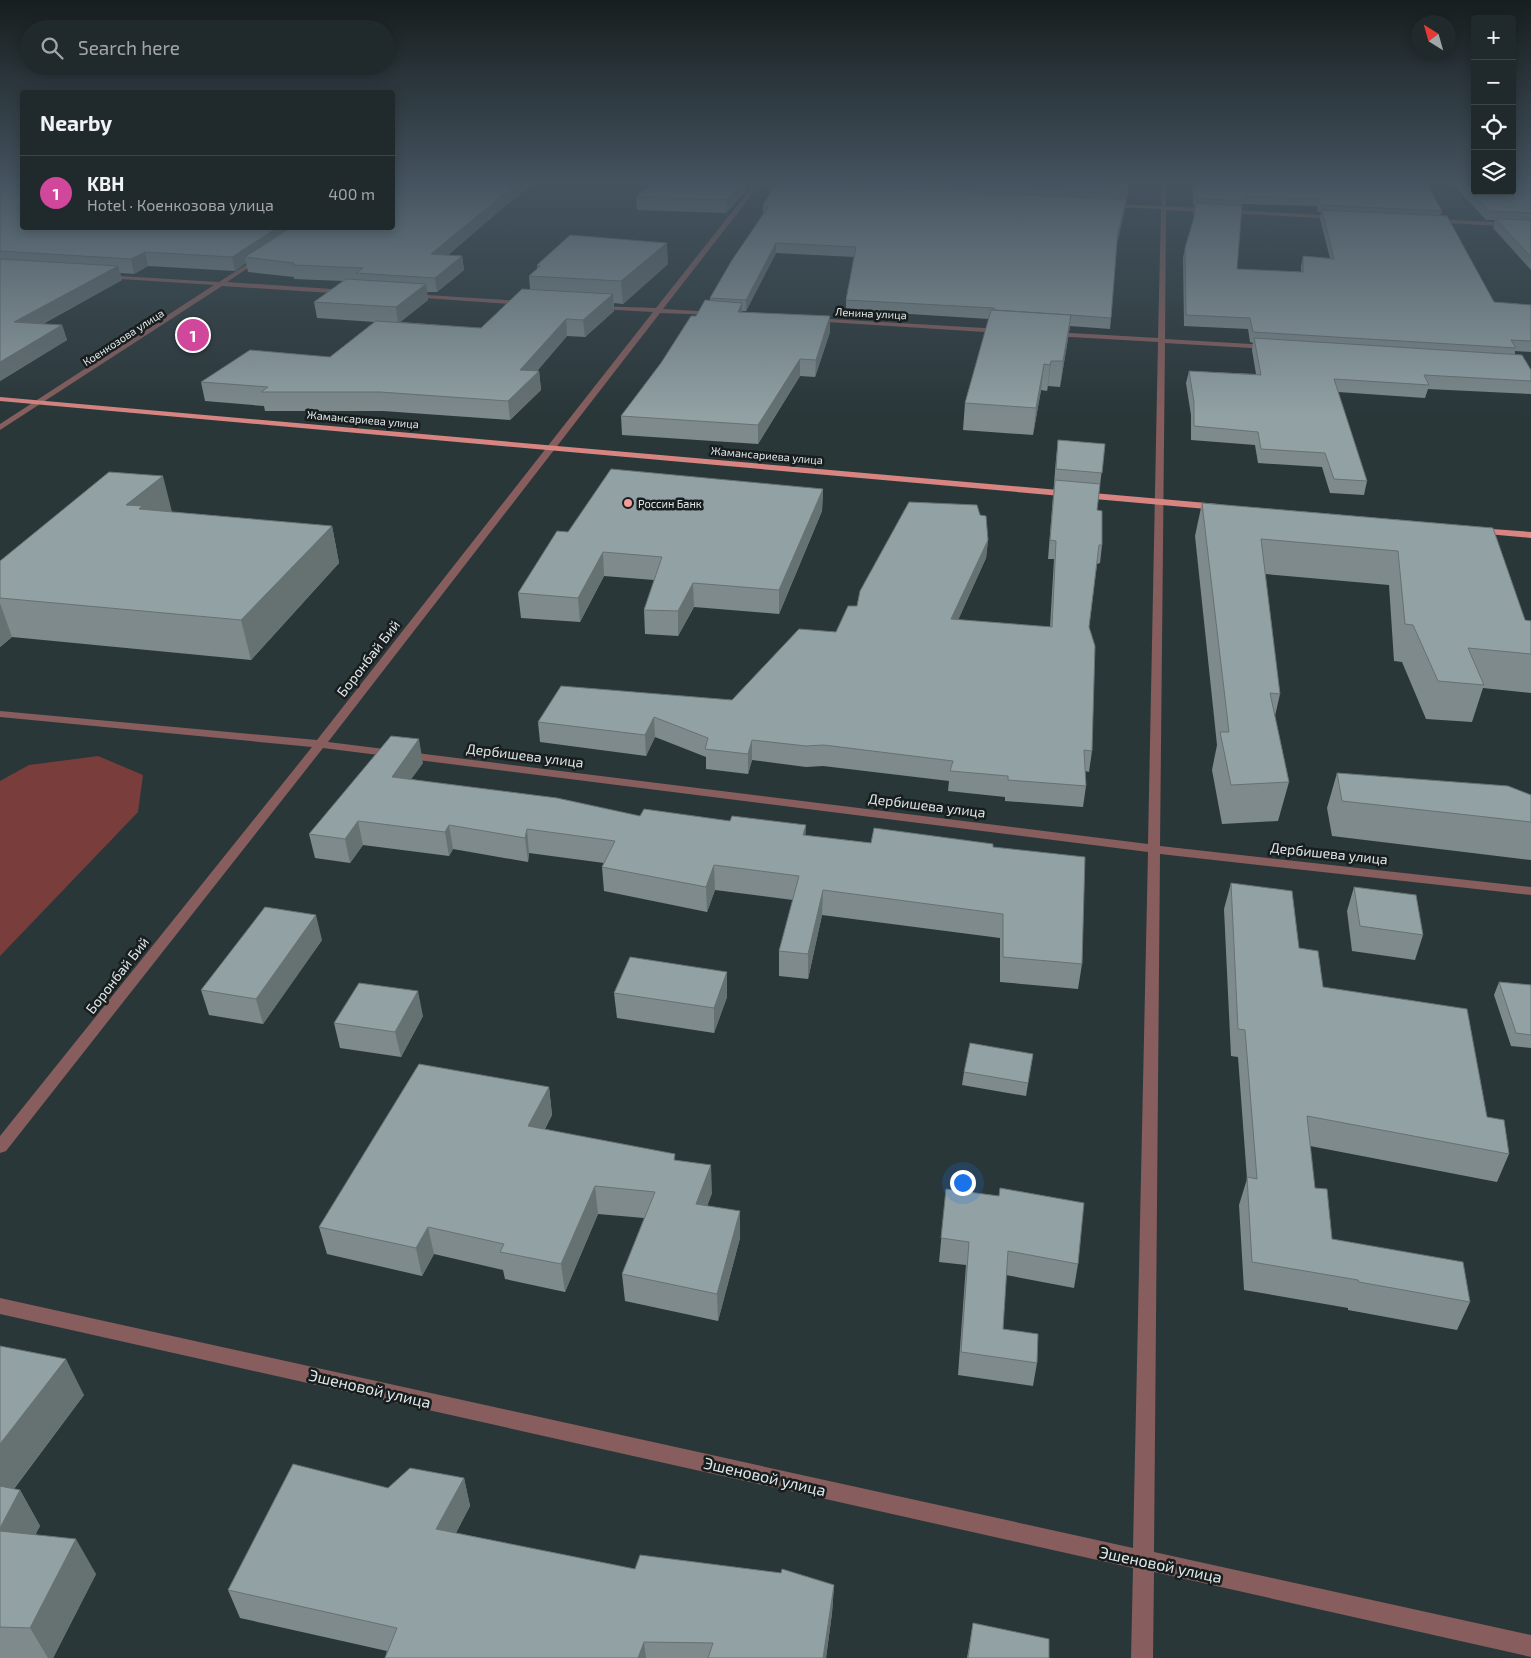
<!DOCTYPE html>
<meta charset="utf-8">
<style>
body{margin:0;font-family:"Exo 2",sans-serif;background:#283133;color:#f1f3f6}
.controls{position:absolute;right:15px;top:15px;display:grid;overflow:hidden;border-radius:5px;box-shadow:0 2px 12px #0003}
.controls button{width:45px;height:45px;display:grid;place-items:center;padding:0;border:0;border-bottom:1px solid #3d4547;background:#20292b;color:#f1f3f6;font:25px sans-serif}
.compass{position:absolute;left:1411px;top:15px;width:45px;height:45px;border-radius:50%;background:#20292b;box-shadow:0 2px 12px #0003;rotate:323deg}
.you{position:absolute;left:962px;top:1182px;width:18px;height:18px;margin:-12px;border:4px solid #fff;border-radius:50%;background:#1a73e8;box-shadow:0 0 0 8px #1a73e833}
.badge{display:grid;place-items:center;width:32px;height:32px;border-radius:50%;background:#f59b99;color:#fff;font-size:16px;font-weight:700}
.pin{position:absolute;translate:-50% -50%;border:2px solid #fff;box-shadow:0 1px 5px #0006}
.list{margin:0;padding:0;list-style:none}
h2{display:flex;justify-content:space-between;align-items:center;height:65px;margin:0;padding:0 20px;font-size:21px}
h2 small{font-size:16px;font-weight:400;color:#a2a6a9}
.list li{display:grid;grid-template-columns:32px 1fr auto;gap:15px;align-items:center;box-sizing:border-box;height:75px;padding:0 20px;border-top:1px solid #3d4547}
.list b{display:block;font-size:19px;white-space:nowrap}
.list p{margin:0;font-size:16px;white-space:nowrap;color:#a2a6a9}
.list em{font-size:16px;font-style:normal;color:#a2a6a9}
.icon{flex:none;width:28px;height:28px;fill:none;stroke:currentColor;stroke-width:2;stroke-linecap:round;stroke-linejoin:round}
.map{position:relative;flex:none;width:1531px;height:1658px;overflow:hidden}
.search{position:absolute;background:#20292b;box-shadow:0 2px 12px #0003;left:20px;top:20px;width:375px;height:55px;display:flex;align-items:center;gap:12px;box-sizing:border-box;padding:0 18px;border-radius:28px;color:#a2a6a9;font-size:19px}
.panel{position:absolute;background:#20292b;box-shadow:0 2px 12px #0003;left:20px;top:90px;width:375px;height:140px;border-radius:5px}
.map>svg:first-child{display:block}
.green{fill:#793d3c}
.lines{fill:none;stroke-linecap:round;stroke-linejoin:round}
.minor{fill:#875e5d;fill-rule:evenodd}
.major{fill:#d88582;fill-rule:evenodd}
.wall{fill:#7e8a8c;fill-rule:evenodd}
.shaded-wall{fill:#667172}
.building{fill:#92a1a3;stroke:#667172}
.poi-dot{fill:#f59b99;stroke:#181d1e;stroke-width:2}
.labels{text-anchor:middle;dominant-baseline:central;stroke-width:5;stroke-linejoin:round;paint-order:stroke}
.far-street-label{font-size:11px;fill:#e0e8e9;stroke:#181d1e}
.far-poi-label{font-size:11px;fill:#e0e8e9;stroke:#181d1e;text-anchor:start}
.street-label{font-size:14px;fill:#e0e8e9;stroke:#181d1e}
.near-street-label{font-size:16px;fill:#e0e8e9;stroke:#181d1e}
</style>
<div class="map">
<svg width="1531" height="1658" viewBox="0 0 1531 1658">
<rect width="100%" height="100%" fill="#2a3739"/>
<polygon class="green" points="98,756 143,775 138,812 0,956 0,781 29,765"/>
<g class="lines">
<g class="minor">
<polygon points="760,184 792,188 789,190 757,188 663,309 714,312 716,313 716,315 660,313 328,742 1148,844 1158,342 1053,336 1049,334 1053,332 1158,338 1161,209 1109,207 1107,204 1161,206 1161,184 1167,184 1166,206 1338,216 1336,219 1166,210 1165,339 1268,345 1272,347 1268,349 1165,343 1160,846 1531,887 1531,895 1160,854 1154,1552 1531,1635 1531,1657 1154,1572 1153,1658 1131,1658 1133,1568 0,1314 0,1298 1133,1548 1148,852 323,748 6,1151 0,1153 0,1136 312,747 0,717 0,711 317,740 653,312 599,309 596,307 597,306 656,308 751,188 748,187 748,185"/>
<polygon points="1434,219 1531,224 1531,228 1432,222"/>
<polygon points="261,255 263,258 227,282 347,290 350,292 347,294 222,286 0,430 0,424 214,285 105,278 103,275 219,282"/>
<polygon points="412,294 524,301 527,303 524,305 410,297 409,296"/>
<polygon points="813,318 1001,329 1004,331 1001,333 811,321 811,319"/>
</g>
<g class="major">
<polygon points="0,397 1218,504 1222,507 1218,510 0,401"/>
<polygon points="1479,528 1531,532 1531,538 1476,533 1474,531"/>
</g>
</g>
<g class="wall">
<polygon points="0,184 22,228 392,228 392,184 534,184 511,201 448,255 462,256 464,270 437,292 427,292 428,300 400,322 481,328 530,289 529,276 537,269 537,265 668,264 623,304 614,303 614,311 585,337 567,336 537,371 539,371 541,390 510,420 383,411 265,411 264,406 205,401 201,382 330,357 374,322 317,318 314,302 343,281 294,279 294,277 248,272 246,263 235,271 148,266 134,274 120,273 122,280 43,324 62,325 67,340 0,381"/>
<polygon points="651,184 747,184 747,190 726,213 637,210 636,197"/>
<polygon points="776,184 1130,184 1118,240 1117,240 1111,318 1110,329 1070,326 1060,387 1048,386 1047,391 1041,390 1033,435 963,430 965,403 989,319 846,310 846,300 854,257 776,253 746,311 742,311 742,312 830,316 830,332 815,377 800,376 758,444 622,435 621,416 696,316 710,301 710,298 763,213 763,205"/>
<path d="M1192 184H1427L1442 211 1440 216 1494 302 1531 305V352L1515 351V354L1531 370V394L1428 389 1425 398 1338 392 1367 481 1364 495 1330 493 1322 467 1258 463 1255 445 1191 440V415L1186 383 1189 371 1256 374 1252 350 1253 343 1250 342 1248 329 1184 326 1183 258 1185 248 1194 219 1193 212 1195 206 1193 205ZM1242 204 1317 206 1318 212H1321L1320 219 1330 258 1303 256 1301 266V272L1237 269Z"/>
<polygon points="1453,184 1531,184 1531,270 1493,228 1495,220 1486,220"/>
<polygon points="1058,440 1105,444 1097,510 1102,545 1100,563 1097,564 1089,627 1092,751 1089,772 1085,771 1086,786 1083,807 1005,801 1005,797 948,791 949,781 823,766 806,767 752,760 748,774 706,769 706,757 655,737 646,756 540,742 538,722 732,700 836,632 857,606 988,540 986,558 958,620 1050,627 1054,559 1048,559 1056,459"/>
<polygon points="823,489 822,511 779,614 694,607 678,636 645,634 644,610 654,580 604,576 580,622 521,618 518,593 568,532"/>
<polygon points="1202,503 1493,528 1525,620 1531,621 1531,693 1483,688 1472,722 1426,719 1402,662 1394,661 1389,585 1265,574 1280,694 1275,716 1289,782 1278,821 1222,824 1212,770 1217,745 1195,536"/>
<polygon points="172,512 332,526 339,563 251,660 12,637 0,647 0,561"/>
<polygon points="423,763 411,779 640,816 871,843 993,847 1082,964 1078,989 1000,982 1000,938 822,915 808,979 779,976 779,951 793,900 715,890 707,912 604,891 602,867 604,863 529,853 528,862 453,849 449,856 363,845 350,863 315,858 309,834"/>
<polygon points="1337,773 1531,795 1531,860 1332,836 1327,808"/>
<polygon points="1231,883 1299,948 1323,987 1487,1117 1509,1154 1497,1182 1310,1146 1315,1188 1332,1239 1470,1302 1457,1330 1348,1310 1348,1308 1244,1290 1239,1205 1247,1179 1238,1057 1231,1056 1224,909"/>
<polygon points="1354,887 1423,935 1415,960 1352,951 1347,911"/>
<polygon points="322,940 263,1024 209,1015 201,990"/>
<polygon points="1499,982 1531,985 1531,1048 1511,1046 1494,995"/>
<polygon points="614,993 727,997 714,1033 617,1018"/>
<polygon points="423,1016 401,1057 340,1048 334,1023"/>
<polygon points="1033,1054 1026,1096 962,1085 964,1072"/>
<polygon points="549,1087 552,1115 545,1129 676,1160 712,1193 707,1206 740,1211 740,1238 718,1321 625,1301 622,1274 644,1218 598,1214 565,1292 505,1279 503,1270 434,1254 422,1276 327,1254 319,1227"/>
<polygon points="946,1189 1078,1264 1074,1288 1006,1275 1003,1329 1037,1363 1033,1386 958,1375 966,1265 939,1262"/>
<polygon points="0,1346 84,1395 14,1489 20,1490 40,1526 35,1534 96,1574 53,1658 0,1658"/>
<polygon points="464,1478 470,1506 456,1533 635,1569 834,1585 832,1613 826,1658 385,1658 387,1651 240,1618 228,1590 388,1488"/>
<polygon points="973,1623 1049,1658 967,1658"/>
</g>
<g class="shaded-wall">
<polygon points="516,184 534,184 511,201 433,268 431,254"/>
<polygon points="741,184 747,184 747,190 726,213 726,200"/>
<polygon points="1129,184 1130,184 1126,202 1128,189"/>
<polygon points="1126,200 1125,209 1118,240 1119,230"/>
<polygon points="277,228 299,228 245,257 246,263 235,271 232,257"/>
<polygon points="667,243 668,264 623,304 621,281"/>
<polygon points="776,243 776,253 746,311 746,300"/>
<polygon points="145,252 148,266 134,274 131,259"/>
<polygon points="462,256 464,270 437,292 435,278"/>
<polygon points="118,266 122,280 19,337 14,322"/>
<polygon points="426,284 428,300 398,324 396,307"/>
<polygon points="613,294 614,311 585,337 583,320"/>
<polygon points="742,303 742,319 738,312"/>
<polygon points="1071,315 1068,339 1060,387 1063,361"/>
<polygon points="830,316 830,332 815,377 816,360"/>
<polygon points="566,319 567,336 526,384 539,371 541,390 510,420 508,401 520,370"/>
<polygon points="62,325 67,340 0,381 0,362"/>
<polygon points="800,359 800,376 758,444 758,425"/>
<polygon points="1051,361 1048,386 1047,391 1050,365"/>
<polygon points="1044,364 1041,390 1033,435 1036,408"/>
<polygon points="163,476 172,512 149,531 126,505"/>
<polygon points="823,489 822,511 779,614 779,590"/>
<polygon points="332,526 339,563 251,660 241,620"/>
<polygon points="988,540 986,558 950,638 951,619"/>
<polygon points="603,552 604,576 580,622 578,598"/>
<polygon points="693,583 694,607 678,636 678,611"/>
<polygon points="0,603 12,637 0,647"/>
<polygon points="654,717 655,737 646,756 645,735"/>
<polygon points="419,739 423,763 396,800 392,777"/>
<polygon points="752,740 752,760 748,774 748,754"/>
<polygon points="358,821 363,845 350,863 345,839"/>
<polygon points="449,825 453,849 449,856 445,832"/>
<polygon points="806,825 805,849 803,835"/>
<polygon points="527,829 529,853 528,862 525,838"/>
<polygon points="714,865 715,890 707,912 706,887"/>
<polygon points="823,890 822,915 808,979 808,954"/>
<polygon points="316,915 322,940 263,1024 256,999"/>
<polygon points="727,972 727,997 714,1033 714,1008"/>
<polygon points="418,991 423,1016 401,1057 395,1032"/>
<polygon points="549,1087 552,1115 531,1153 528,1126"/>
<polygon points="711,1165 712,1193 698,1231 696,1204"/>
<polygon points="595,1186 598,1214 565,1292 561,1264"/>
<polygon points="740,1211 740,1238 718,1321 717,1294"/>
<polygon points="428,1227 434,1254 422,1276 416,1248"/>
<polygon points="66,1359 84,1395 0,1507 0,1444"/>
<polygon points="464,1478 470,1506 443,1557 436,1529"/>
<polygon points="20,1490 40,1526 20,1566 0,1533 0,1528"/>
<polygon points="76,1539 96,1574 53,1658 48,1658 30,1628"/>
<polygon points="834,1585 832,1613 826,1658 823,1658"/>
<polygon points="644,1642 646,1658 638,1658"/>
</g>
<g class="building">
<polygon points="0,184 22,184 22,228 277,228 232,257 145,252 131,259 0,251"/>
<polygon points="392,184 516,184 431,254 462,256 435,278 356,273 363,268 292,265 294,263 245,257 290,228 392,228"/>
<polygon points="651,184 741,184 726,200 636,197"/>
<polygon points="776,184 820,184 1126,200 1119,230 1118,230 1111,318 1071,315 1070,320 1071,315 994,310 994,308 846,300 856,247 776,243 746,300 710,298 732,260 769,206 763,205"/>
<polygon points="1027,184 1129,184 1128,189"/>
<polygon points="1193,184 1427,184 1442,211 1320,205 1318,199 1243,197 1243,201 1194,198"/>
<polygon points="1464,184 1475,184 1475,191 1512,191 1512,184 1531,184 1531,213 1488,211"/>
<polygon points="1195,203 1242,206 1237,269 1303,272 1303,256 1334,259 1322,210 1447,216 1494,302 1531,305 1531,341 1511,340 1516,348 1253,332 1250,318 1186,315 1185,248 1195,214"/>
<polygon points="1496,219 1531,220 1531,257"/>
<polygon points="570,235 667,243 621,281 529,276 540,266 537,265"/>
<polygon points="0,259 118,266 14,322 62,325 0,362"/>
<polygon points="346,279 426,284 396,307 314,302"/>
<polygon points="522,289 613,294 583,320 566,319 520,370 539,371 508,401 380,392 261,392 268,387 201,382 250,350 330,357 376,321 481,328"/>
<polygon points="705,300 742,303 738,312 830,316 816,360 800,359 758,425 621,416 661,363 691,316 696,316"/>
<polygon points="991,310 1071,315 1063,361 1051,361 1050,365 1044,364 1036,408 965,403"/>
<polygon points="1254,338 1522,355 1531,370 1531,381 1424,375 1429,385 1334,379 1367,481 1334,479 1325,453 1261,449 1258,432 1194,426 1194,402 1189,371 1261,375"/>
<polygon points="1058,440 1105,444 1102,473 1056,469"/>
<polygon points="611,469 823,489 779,590 693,583 678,611 644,610 662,557 603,552 578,598 518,593 557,531 568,532"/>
<polygon points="109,472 163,476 126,505 142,506 139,509 332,526 241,620 0,598 0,561"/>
<polygon points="1055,480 1100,484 1097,510 1102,511 1102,545 1099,545 1089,627 1095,646 1092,751 1084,750 1086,786 1008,780 1008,776 950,771 953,761 824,745 806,746 752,740 748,754 705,749 708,738 654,717 645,735 538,722 561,686 732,700 799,629 836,632 848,606 857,606 860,591 909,502 977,505 980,515 986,516 988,540 951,619 1052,627 1056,541 1050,540"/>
<polygon points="1202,503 1493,528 1525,620 1531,621 1531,654 1468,648 1484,685 1438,681 1413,625 1405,624 1398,551 1261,539 1280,694 1270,693 1289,782 1231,785 1220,732 1229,732"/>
<polygon points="391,736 419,739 392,777 557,798 640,816 644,809 730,821 732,816 806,825 803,835 871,843 874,828 993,844 993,847 1085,857 1082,964 1003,957 1003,914 823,890 808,954 779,951 799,876 714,865 706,887 602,867 615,841 527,829 525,838 449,825 445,832 358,821 345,839 309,834"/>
<polygon points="1337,773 1508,786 1531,795 1531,822 1342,801"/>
<polygon points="1231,883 1292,891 1299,948 1318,951 1323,987 1467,1009 1487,1117 1504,1120 1509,1154 1307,1116 1315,1188 1327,1189 1332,1239 1463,1262 1470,1302 1359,1282 1358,1280 1252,1262 1247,1177 1257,1179 1245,1030 1238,1029"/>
<polygon points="1354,887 1416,895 1423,935 1360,926"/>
<polygon points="265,907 316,915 256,999 201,990"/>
<polygon points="630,957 727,972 714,1008 614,993"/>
<polygon points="1499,982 1531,985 1531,1035 1516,1033"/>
<polygon points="359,983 418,991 395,1032 334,1023"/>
<polygon points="970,1043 1033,1054 1028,1083 964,1072"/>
<polygon points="419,1064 549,1087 528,1126 675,1154 674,1160 711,1165 696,1204 740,1211 717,1294 622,1274 655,1192 595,1186 561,1264 500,1252 504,1244 428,1227 416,1248 319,1227"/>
<polygon points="1000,1188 1084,1203 1078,1264 1008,1251 1003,1329 1038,1334 1037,1363 961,1352 969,1242 941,1238 946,1189 999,1196"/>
<polygon points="0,1346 66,1359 0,1444"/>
<polygon points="293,1464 388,1488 410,1468 464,1478 436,1529 635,1569 640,1555 781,1573 782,1569 834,1585 823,1658 708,1658 713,1643 644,1642 638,1658 385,1658 397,1628 228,1590"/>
<polygon points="0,1486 20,1490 0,1528"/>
<polygon points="0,1531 76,1539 30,1628 0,1627"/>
<polygon points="973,1623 1049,1639 1049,1658 968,1658"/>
</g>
<linearGradient id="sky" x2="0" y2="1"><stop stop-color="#171e1f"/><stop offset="0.44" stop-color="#44535f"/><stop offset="1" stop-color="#44535f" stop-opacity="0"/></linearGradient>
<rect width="1531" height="416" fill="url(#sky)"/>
<circle class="poi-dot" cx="628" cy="503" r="5"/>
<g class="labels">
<g class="far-street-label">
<text transform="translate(871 313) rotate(3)">Ленина улица</text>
<text transform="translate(123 337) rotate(-33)">Коенкозова улица</text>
<text transform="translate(363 419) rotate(5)">Жамансариева улица</text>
<text transform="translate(767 455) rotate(5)">Жамансариева улица</text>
</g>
<g class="far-poi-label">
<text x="638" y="503">Россин Банк</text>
</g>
<g class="street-label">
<text transform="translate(368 658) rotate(-52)">Боронбай Бий</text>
<text transform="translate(525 755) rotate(7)">Дербишева улица</text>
<text transform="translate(927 805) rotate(7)">Дербишева улица</text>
<text transform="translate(1329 853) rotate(6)">Дербишева улица</text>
<text transform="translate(117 975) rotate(-52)">Боронбай Бий</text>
</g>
<g class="near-street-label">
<text transform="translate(370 1388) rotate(13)">Эшеновой улица</text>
<text transform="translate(765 1476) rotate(13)">Эшеновой улица</text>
<text transform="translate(1161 1564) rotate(12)">Эшеновой улица</text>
</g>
</g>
</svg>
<div class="controls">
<button>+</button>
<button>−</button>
<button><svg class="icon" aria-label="locate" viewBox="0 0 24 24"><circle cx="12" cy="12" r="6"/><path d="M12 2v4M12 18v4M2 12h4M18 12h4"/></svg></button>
<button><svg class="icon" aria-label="layers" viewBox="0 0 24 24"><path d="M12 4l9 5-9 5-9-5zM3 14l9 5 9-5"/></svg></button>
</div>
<svg class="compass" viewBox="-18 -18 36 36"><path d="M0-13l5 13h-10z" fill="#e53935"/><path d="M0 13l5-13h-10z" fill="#a2a6a9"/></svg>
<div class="you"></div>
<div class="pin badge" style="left:193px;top:335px;background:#d1479c">1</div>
<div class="search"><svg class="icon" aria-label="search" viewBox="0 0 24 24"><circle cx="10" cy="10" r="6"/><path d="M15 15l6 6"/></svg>Search here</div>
<section class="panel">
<h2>Nearby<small></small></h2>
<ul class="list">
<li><span class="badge" style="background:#d1479c">1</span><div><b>KBH</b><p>Hotel · Коенкозова улица</p></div><em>400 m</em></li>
</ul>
</section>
</div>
